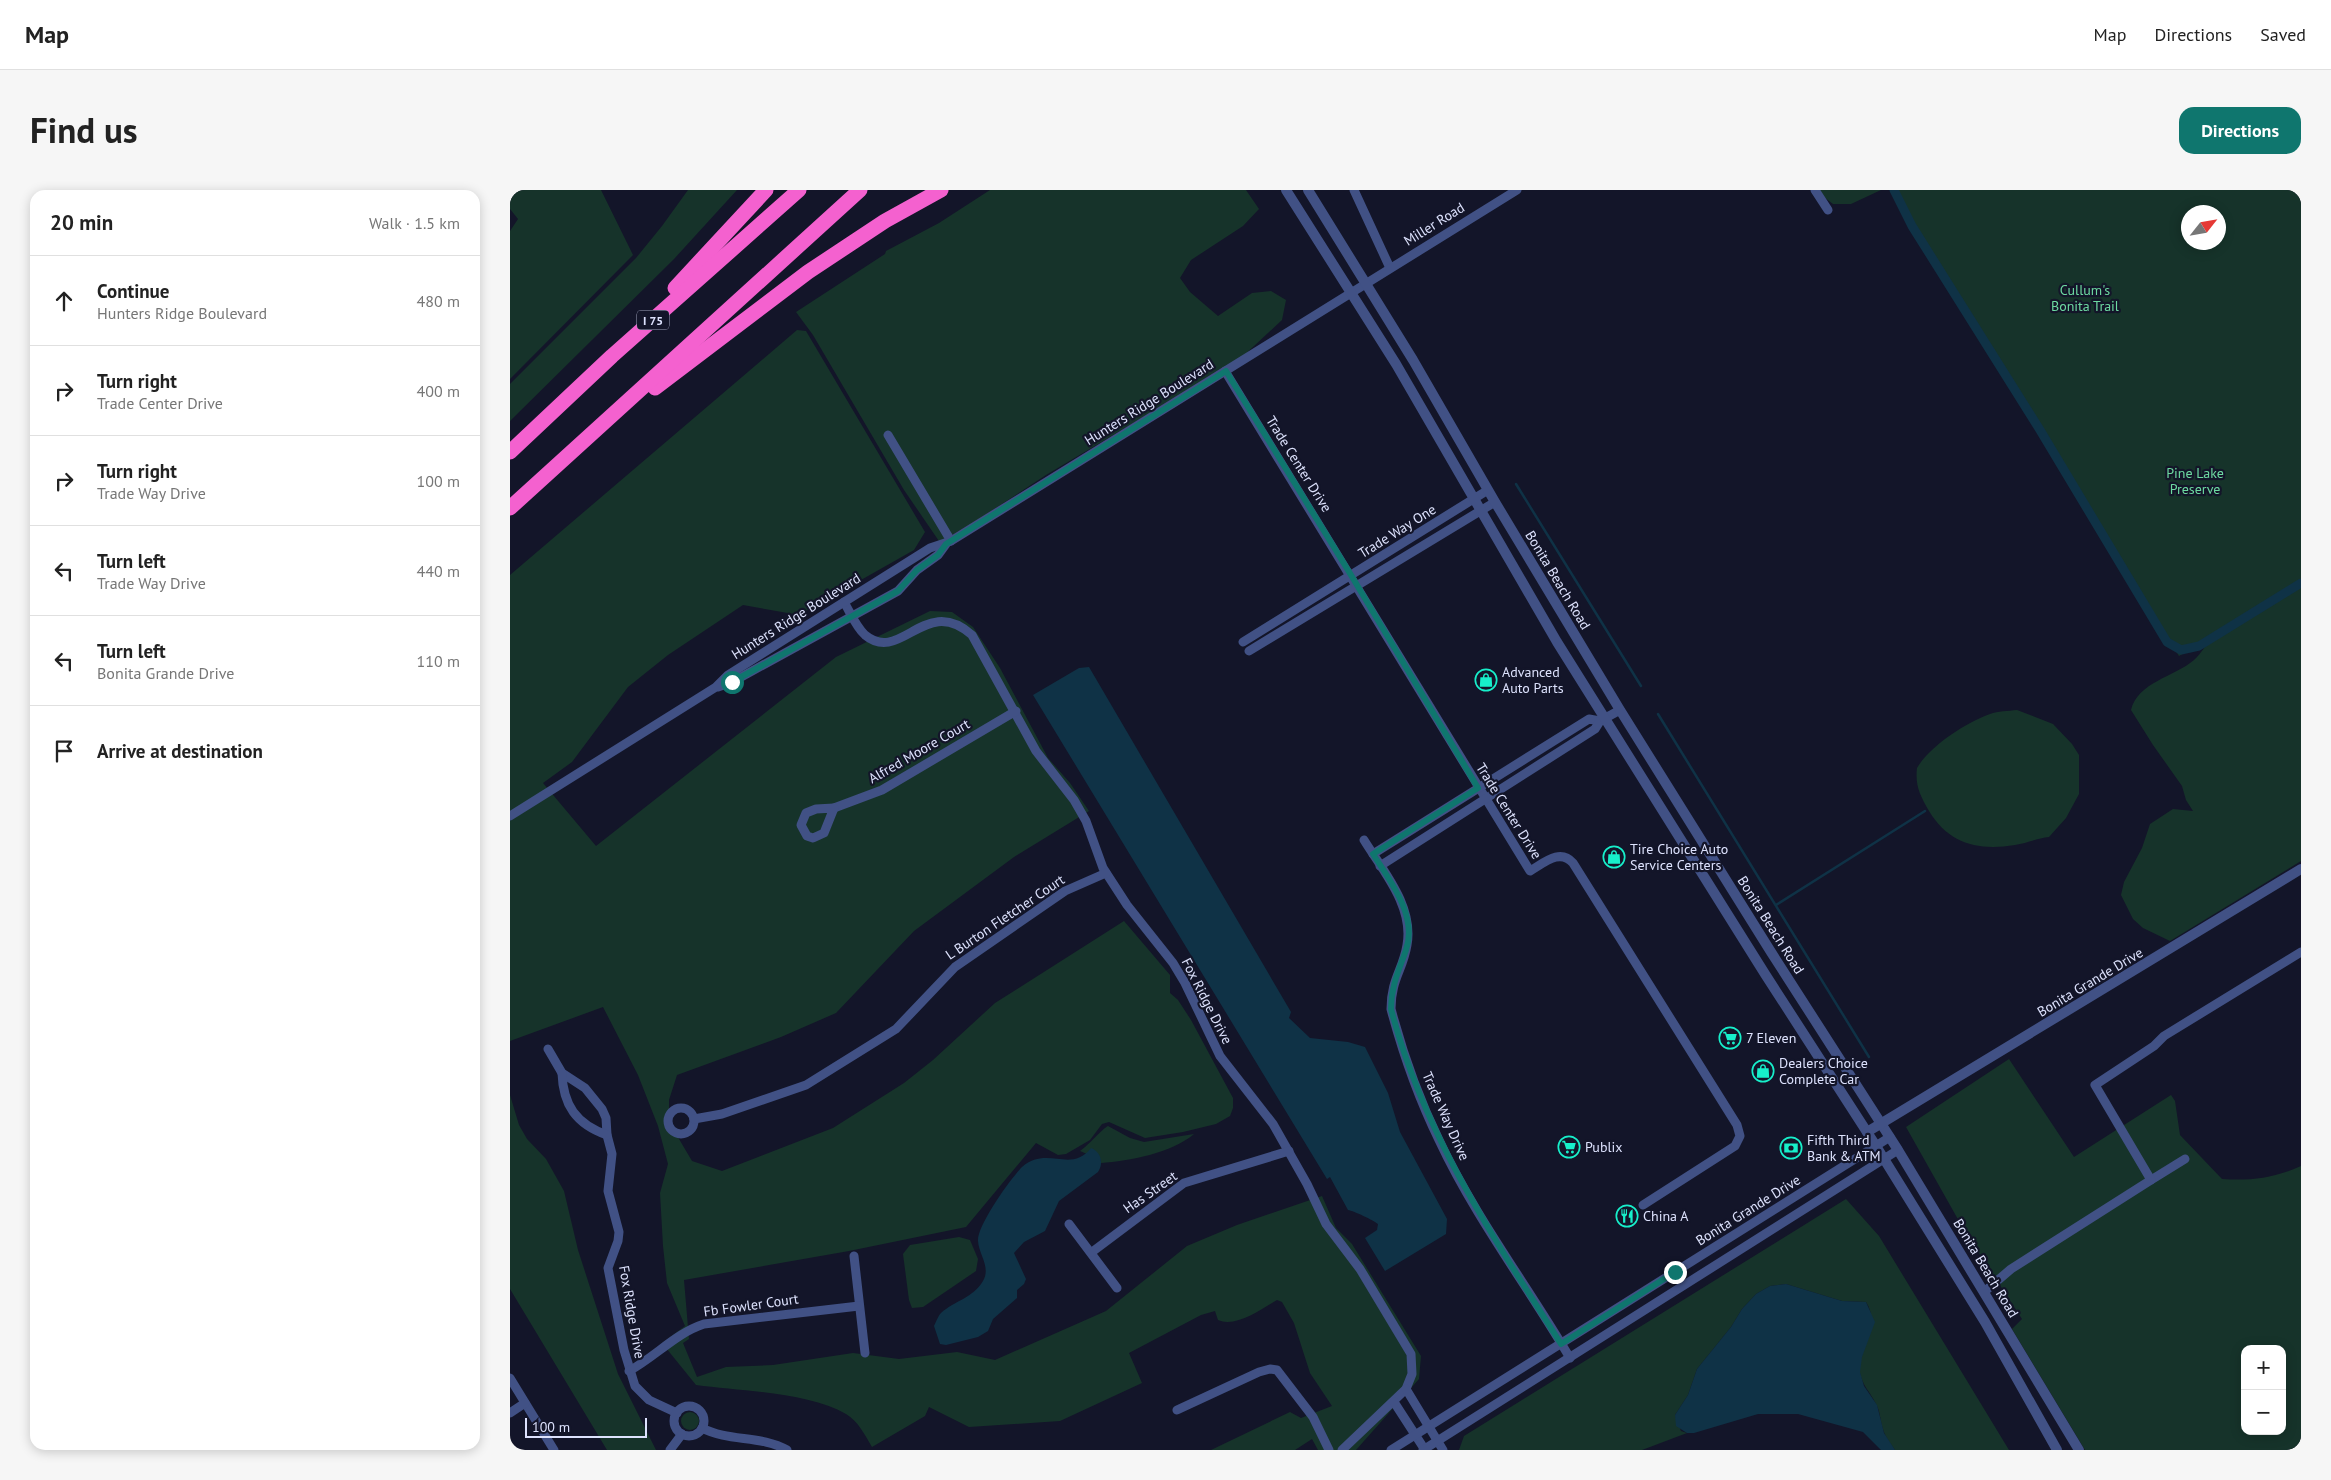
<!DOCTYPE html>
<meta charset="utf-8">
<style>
body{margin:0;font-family:"PT Sans",sans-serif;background:#f6f6f6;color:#222}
.controls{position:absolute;right:15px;bottom:15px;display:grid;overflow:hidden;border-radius:10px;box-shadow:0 2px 12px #0003}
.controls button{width:45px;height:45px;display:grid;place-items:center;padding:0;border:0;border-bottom:1px solid #e0e0e0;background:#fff;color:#222;font:25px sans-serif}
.compass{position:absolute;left:1671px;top:15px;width:45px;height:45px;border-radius:50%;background:#fff;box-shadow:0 2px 12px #0003;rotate:59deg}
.scale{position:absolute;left:15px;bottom:12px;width:122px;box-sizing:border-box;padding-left:5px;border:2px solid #dde2fd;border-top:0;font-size:14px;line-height:18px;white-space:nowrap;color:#dde2fd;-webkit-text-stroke:4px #131529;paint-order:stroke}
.stop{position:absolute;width:15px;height:15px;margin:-11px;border:4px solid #0f766e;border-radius:50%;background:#fff}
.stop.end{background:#0f766e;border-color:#fff;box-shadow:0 1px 5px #0008}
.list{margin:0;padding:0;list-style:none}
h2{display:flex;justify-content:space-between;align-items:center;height:65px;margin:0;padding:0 20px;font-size:21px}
h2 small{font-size:16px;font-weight:400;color:#767676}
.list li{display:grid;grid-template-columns:32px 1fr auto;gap:15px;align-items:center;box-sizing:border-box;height:90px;padding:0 20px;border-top:1px solid #e0e0e0}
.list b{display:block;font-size:19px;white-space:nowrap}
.list p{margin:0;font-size:16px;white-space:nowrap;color:#767676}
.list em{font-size:16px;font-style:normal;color:#767676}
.icon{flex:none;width:28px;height:28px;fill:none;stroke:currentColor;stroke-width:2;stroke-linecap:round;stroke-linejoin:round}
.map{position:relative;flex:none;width:1791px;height:1260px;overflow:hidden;border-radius:15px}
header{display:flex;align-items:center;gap:30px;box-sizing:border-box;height:70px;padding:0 25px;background:#fff;border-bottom:1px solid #e0e0e0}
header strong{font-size:24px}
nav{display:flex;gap:28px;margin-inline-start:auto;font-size:18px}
.intro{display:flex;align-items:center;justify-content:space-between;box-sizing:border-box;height:120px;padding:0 30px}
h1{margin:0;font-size:35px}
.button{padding:12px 22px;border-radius:15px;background:#0f766e;color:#fff;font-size:18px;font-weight:700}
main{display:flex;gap:30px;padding:0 30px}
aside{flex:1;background:#fff;border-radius:15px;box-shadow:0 2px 12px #0003}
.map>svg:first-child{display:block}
.green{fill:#16332a;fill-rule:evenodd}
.water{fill:#0f3246}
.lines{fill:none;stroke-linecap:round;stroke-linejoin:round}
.stream{stroke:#0f3246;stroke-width:2.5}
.canal{stroke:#0f3246;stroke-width:9}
.minor{stroke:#415185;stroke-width:9}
.tertiary{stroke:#415185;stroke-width:10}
.motorway{stroke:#f461cf;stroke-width:15}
.route{stroke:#0f766e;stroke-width:6}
.labels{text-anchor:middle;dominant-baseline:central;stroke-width:4.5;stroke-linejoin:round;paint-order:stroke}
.shield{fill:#131529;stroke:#a0a4bd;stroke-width:1}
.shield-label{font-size:12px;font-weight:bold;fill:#dde2fd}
.street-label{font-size:14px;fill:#dde2fd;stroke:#131529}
.park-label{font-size:14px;fill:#6dd9a1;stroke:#131529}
.poi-label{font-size:14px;fill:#dde2fd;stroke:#131529;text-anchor:start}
</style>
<header>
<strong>Map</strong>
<nav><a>Map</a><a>Directions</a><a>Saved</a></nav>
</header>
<div class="intro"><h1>Find us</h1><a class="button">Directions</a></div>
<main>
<aside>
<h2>20 min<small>Walk · 1.5 km</small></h2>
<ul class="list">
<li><svg class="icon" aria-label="ahead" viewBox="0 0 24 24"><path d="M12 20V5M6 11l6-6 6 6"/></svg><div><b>Continue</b><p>Hunters Ridge Boulevard</p></div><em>480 m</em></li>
<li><svg class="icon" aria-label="right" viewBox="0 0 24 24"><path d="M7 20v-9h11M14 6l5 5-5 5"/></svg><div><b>Turn right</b><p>Trade Center Drive</p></div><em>400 m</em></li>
<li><svg class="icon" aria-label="right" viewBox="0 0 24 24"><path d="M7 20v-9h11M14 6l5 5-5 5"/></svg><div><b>Turn right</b><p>Trade Way Drive</p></div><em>100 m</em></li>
<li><svg class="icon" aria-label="left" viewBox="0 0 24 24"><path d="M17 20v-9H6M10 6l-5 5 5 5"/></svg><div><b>Turn left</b><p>Trade Way Drive</p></div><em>440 m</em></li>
<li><svg class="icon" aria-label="left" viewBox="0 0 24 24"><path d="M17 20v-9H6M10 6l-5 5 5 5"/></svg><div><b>Turn left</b><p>Bonita Grande Drive</p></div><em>110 m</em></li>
<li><svg class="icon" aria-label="arrive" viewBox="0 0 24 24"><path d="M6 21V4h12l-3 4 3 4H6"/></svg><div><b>Arrive at destination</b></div></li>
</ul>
</aside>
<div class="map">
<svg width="1791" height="1260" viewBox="0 0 1791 1260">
<rect width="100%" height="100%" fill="#131529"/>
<g class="green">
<polygon points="0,0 91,0 123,65 0,189 0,41 8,29 0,19"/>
<polygon points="178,0 227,0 164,69 0,231 0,194 126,68 152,36"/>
<polygon points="480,0 736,0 749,19 733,36 681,70 670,88 680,102 708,126 742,103 761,101 776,110 772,130 729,170 536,285 431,354 394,300 303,145 286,122 375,64 376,61 429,33"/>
<polygon points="1305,0 1371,0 1341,14 1323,14"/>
<path d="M1385 0H1791V671L1660 751 1633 738 1623 729 1611 705 1614 692 1632 658 1640 634 1663 619 1683 621 1676 610 1672 596 1643 555 1621 520C1628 492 1664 487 1684 470 1691 464 1697 453 1703 446L1669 466 1401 32ZM1678 22H1708V52H1678Z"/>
<path d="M287 140 296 141 415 342 404 360 289 425 233 415 158 465 118 497 62 572 33 593 86 656 326 467 420 421 442 422 463 437 490 478 538 568 560 593 579 621 504 667 404 741 326 823 271 847 167 885 159 910V932L182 971 212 981 323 938 394 893 423 870 485 813 614 731 660 785V803L668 810 681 830 723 908V918L720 926 706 934 673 942 635 948 599 932 592 934 580 950 556 964 548 965 526 953 456 1037 339 1061 174 1090 179 1149 173 1153 187 1187 216 1177 263 1175 343 1163 389 1169 447 1162 485 1170 596 1121 677 1056 727 1035 812 1006 826 1038 842 1054 911 1166 909 1189 846 1260H808L802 1249 785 1260H701L780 1222 791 1228 822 1216 800 1183 784 1133 772 1112 767 1110C751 1119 726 1138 708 1130L705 1121 691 1125 619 1163 632 1193 550 1231 459 1237 419 1217 415 1226 362 1257C355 1245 348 1231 336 1224 298 1202 230 1201 186 1195L152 1153 175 1136 157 1093 153 1056 150 1003 158 974 148 936 128 885 93 817 0 851V385Z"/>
<path d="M1507 520 1543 534 1562 554 1569 565V604L1556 628 1539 647C1528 648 1517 653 1505 655 1468 661 1439 654 1419 621 1410 605 1405 596 1407 578 1420 556 1455 533 1480 524 1488 521 1498 521 1507 520Z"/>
<path d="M1499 869 1564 967 1661 905 1665 911 1670 945 1712 989C1741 991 1764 988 1791 976V1260H1575L1502 1139 1512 1129 1454 1040 1396 937ZM1735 1159H1772V1241H1735Z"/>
<polygon points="0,905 9,935 17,949 36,969 54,1001 68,1060 108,1184 146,1260 97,1260 0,1099"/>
<path d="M598 936 620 948 634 952 684 944C662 963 619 971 591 973V970L570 961C579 955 593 938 598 936Z"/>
<path d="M1336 1009 1369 1046 1499 1260H1385C1380 1253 1374 1245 1372 1236 1370 1228 1370 1221 1366 1214 1361 1203 1352 1195 1350 1183 1347 1159 1372 1137 1356 1112L1332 1111 1276 1094 1260 1096 1246 1104 1232 1119 1221 1137 1187 1179 1178 1205 1165 1225 1171 1241 1177 1243 1132 1260H949L954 1246Z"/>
<polygon points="449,1047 460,1050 468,1069 466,1081 413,1117 402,1118 399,1110 393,1064 400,1055"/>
<circle cx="180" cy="1231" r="9"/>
</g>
<g class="water">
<path d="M579 477 781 822 779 828 800 848 838 852 855 857 878 903 890 942 937 1029 936 1044 875 1081 855 1048 867 1040 868 1034C863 1030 844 1021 838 1020L820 987 817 989 523 505 569 478Z"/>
<path d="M581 958C591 962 594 973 588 982L549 1011 535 1041 514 1052 504 1063 516 1089 514 1094 507 1100V1108L483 1129 478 1141 468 1147 436 1155 430 1154 424 1136C426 1132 428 1126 431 1123 444 1111 463 1108 473 1091 481 1077 469 1065 468 1051 467 1035 501 988 512 977 537 955 561 984 581 958Z"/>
<polygon points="1276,1094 1332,1111 1356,1112 1365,1132 1352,1167 1350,1182 1354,1196 1367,1215 1374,1243 1385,1260 1371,1260 1353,1242 1288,1224 1248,1224 1184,1243 1177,1243 1166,1236 1165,1225 1178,1205 1187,1179 1221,1137 1232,1119 1246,1104 1260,1096"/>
</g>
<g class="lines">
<g class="stream">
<polyline points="1006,294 1131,496"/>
<polyline points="1148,524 1359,867"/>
<polyline points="1266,715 1415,621"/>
</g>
<polyline class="canal" points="1384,0 1402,36 1530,240 1657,452 1671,460 1689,456 1791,393"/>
<g class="minor">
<polyline points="844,0 880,78"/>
<polyline points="1305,0 1318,20"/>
<path d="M715 181 1020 681C1034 673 1050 658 1063 673L1227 935 1230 946 1225 956 1133 1015"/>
<polyline points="378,245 441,351"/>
<path d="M334 412C340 422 346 437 355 445 391 475 415 403 462 445L526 561 564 610 576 631 593 678 617 715 663 773 675 793 710 866 763 934 797 994 816 1034 850 1079 901 1164 902 1184 896 1199 832 1260"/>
<polyline points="733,452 978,300"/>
<polyline points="739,461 985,312"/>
<polyline points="208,497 222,492 388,401 407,380 428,365 436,354"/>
<polyline points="324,618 372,600 506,521"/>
<polygon points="324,618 314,643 303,648 297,646 291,635 296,623 306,619"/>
<polyline points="0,626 206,497 218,485 420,358 441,351 1007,0"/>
<path d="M854 650C873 681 904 716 897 755 893 780 881 789 881 819 893 864 909 909 929 950 965 1027 1017 1095 1060 1168"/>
<polyline points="863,664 1079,529 1090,531"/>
<polyline points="870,676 1085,539 1090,531 1110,520"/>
<polyline points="38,859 52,883 75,898 92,919 96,928 97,945 102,964 98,1001 109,1042 108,1051 98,1078 114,1160 125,1196 139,1210 167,1223"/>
<path d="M52 883C53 915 66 934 97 945"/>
<circle cx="171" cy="931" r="13"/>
<polyline points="184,929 212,924 296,895 386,839 445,777 555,701 596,683"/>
<polyline points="1641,990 1675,969"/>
<polyline points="559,1034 607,1098"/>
<polyline points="582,1062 674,993 779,961"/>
<polyline points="344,1066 355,1163"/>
<polyline points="1474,1102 1501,1079 1641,990 1585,895 1644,856 1654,846 1791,762"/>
<path d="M119 1181C145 1167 166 1143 194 1134L349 1116"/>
<polyline points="0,1188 44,1260"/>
<polyline points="896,1199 933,1260"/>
<polyline points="884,1212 915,1260"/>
<circle cx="179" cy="1231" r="15"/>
<polyline points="667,1220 749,1182 760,1179 767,1180 803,1227 819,1260"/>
<polyline points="0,1223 15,1213"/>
<path d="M192 1238C219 1252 251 1245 277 1260"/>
<polyline points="160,1260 172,1244"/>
<polyline points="881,1260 1380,947"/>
<polyline points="913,1260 1388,960"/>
</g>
<g class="tertiary">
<polyline points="776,0 886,174 1047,452 1255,784 1366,956 1475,1132 1547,1260"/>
<polyline points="798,0 903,170 985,312 1110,520 1261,762 1388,960 1569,1260"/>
<polyline points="1357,942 1791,679"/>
</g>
<g class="motorway">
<polyline points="165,98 256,0"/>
<polyline points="145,198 298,82 375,31 431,0"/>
<polyline points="0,262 102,166 289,0"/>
<polyline points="0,318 350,0"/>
</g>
</g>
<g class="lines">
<path class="route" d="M222 492 388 401 407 380 428 365 436 354 716 181 841 385 968 598 863 664C880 691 908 726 896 760 889 780 881 796 881 819 914 945 982 1045 1051 1154L1165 1082"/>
</g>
<defs>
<g id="shop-ring" transform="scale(1.125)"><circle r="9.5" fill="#131529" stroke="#17efca" stroke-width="1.5"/><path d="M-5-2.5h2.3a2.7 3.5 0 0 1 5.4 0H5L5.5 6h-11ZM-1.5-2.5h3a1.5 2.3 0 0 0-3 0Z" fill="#17efca"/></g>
<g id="supermarket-ring" transform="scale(1.125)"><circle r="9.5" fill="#131529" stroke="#17efca" stroke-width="1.5"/><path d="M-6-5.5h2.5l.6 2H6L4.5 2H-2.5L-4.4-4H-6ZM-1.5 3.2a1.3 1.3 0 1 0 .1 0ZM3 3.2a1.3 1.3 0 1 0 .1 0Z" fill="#17efca"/></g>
<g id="bank-ring" transform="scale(1.125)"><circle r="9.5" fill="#131529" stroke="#17efca" stroke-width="1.5"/><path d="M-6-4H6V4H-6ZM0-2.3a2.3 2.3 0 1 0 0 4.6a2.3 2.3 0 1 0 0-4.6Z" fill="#17efca"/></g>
<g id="restaurant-ring" transform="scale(1.125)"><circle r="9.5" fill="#131529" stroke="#17efca" stroke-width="1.5"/><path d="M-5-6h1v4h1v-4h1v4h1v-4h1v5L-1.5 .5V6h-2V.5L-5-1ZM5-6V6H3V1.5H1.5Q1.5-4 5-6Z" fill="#17efca"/></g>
</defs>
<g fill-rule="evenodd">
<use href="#shop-ring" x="976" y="490"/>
<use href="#shop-ring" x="1104" y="667"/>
<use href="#supermarket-ring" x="1220" y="848"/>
<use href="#shop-ring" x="1253" y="881"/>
<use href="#supermarket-ring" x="1059" y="957"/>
<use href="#bank-ring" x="1281" y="958"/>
<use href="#restaurant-ring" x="1117" y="1026"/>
</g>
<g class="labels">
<rect class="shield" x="127" y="120.5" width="32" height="19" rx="4"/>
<g class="shield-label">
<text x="143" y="130">I 75</text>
</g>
<g class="street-label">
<text transform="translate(924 34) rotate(-32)">Miller Road</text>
<text transform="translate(639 212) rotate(-32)">Hunters Ridge Boulevard</text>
<text transform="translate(789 274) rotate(58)">Trade Center Drive</text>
<text transform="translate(887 341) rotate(-32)">Trade Way One</text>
<text transform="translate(1048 390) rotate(59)">Bonita Beach Road</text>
<text transform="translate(286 426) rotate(-32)">Hunters Ridge Boulevard</text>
<text transform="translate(409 561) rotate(-30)">Alfred Moore Court</text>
<text transform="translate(999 621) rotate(58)">Trade Center Drive</text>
<text transform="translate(495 727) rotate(-34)">L Burton Fletcher Court</text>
<text transform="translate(1261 735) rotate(58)">Bonita Beach Road</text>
<text transform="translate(1580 792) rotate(-31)">Bonita Grande Drive</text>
<text transform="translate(697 811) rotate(63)">Fox Ridge Drive</text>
<text transform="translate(936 926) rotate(66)">Trade Way Drive</text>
<text transform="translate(640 1002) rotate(-35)">Has Street</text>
<text transform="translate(1238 1020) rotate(-32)">Bonita Grande Drive</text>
<text transform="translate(1476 1078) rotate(59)">Bonita Beach Road</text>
<text transform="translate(241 1115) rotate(-8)">Fb Fowler Court</text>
<text transform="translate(122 1122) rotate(80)">Fox Ridge Drive</text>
</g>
<g class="park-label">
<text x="1575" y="100">Cullum's<tspan x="1575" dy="16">Bonita Trail</tspan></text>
<text x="1685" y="283">Pine Lake<tspan x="1685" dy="16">Preserve</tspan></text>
</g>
<g class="poi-label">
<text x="992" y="482">Advanced<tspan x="992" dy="16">Auto Parts</tspan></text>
<text x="1120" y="659">Tire Choice Auto<tspan x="1120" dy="16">Service Centers</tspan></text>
<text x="1236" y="848">7 Eleven</text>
<text x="1269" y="873">Dealers Choice<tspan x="1269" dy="16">Complete Car</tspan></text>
<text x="1297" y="950">Fifth Third<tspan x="1297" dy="16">Bank &amp; ATM</tspan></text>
<text x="1075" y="957">Publix</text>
<text x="1133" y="1026">China A</text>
</g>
</g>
</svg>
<div class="controls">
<button>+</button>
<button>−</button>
</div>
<svg class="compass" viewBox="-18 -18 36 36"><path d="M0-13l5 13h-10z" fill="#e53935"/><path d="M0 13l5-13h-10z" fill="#767676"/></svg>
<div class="scale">100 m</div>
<div class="stop" style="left:222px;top:492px"></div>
<div class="stop end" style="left:1165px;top:1082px"></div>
</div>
</main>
